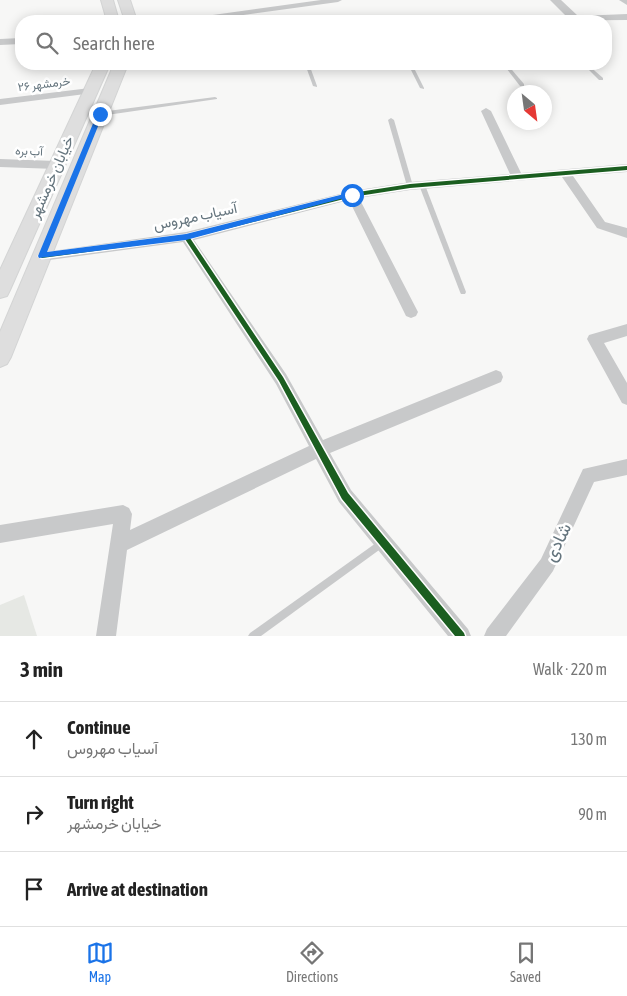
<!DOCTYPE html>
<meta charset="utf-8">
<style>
body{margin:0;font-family:"Asap Condensed",Vazirmatn,sans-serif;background:#f2f2f2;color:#222}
.compass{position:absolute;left:507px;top:85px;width:45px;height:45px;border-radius:50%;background:#fff;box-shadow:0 2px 12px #0003;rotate:151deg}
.stop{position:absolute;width:15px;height:15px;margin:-11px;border:4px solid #1a73e8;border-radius:50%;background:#fff}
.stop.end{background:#1a73e8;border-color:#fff;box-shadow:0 1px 5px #0008}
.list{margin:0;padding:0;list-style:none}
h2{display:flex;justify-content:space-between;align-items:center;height:65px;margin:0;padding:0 20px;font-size:21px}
h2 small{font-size:16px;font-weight:400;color:#767676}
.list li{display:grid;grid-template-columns:32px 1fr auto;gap:15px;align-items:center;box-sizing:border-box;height:75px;padding:0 20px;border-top:1px solid #e0e0e0}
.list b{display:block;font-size:19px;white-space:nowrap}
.list p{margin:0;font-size:16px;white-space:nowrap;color:#767676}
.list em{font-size:16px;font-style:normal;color:#767676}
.icon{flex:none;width:28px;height:28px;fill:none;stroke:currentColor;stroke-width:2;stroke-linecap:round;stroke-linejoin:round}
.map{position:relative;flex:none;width:627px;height:636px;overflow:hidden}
.search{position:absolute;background:#fff;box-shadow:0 2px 12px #0003;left:15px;right:15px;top:15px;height:55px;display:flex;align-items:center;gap:12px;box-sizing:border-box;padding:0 18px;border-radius:20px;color:#767676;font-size:19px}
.sheet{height:290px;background:#fff}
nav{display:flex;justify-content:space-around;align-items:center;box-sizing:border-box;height:70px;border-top:1px solid #e0e0e0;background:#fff;font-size:14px;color:#767676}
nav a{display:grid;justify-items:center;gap:2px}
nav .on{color:#1a73e8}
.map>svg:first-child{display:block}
.green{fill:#e6e8e4}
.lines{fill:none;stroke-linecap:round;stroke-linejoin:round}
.secondary-casing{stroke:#d3d4d4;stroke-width:2}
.service{fill:#c8c9ca;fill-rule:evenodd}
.minor{fill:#c8c9ca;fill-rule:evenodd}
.tertiary{fill:#c8c9ca;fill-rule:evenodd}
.secondary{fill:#dedede;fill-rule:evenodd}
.cycleway-casing{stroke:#fff;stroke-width:3}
.cycleway{fill:#1b5e20;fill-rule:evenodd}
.route{fill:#1a73e8}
.labels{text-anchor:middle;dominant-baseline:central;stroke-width:5;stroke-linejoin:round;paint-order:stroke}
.far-street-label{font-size:12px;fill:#65757e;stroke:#fff}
.street-label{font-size:15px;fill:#65757e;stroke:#fff}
.near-street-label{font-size:18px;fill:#65757e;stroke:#fff}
</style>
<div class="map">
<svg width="627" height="636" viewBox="0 0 627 636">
<rect width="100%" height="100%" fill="#f7f7f6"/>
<polygon class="green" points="24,595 37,636 0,636 0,605"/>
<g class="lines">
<g class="secondary-casing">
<g id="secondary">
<polygon points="101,0 113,0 119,21 107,21"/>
<polygon points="118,0 130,0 137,21 125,21"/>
<polygon points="96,64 110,64 10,290 7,296 0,298 0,270"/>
<polygon points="114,64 128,64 11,357 7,364 0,367 0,332"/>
</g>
</g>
<g class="service">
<polygon points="305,64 309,64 317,86 317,87 313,86"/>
<polygon points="408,64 412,64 424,88 424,89 420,88"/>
<polygon points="503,64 507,64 524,84 524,86 520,86"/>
<polygon points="583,64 587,64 603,78 603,80 599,80"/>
<polygon points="215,97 217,98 217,99 100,116 98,114 100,112"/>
<polygon points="391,118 394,120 413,186 410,188 407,186 388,120"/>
<polygon points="422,183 425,185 466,292 465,294 461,294 460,292 419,185"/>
<polygon points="383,538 386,539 387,542 386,545 261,636 248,636 250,633"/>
</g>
<g class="minor">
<polygon points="321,0 342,0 338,2 200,21 180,21 184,19"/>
<polygon points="619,0 627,0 627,5"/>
<polygon points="90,88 93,89 93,93 0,105 0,99"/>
<polygon points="486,108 491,111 521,173 627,164 627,172 573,176 605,222 627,228 627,238 597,228 562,177 410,190 359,198 418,312 416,316 411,318 406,316 349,200 194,240 286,374 323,440 496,370 501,372 503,377 501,382 330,453 351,490 468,629 471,636 448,636 339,502 316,459 127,550 116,636 96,636 113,524 0,543 0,525 123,505 129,508 132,514 130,530 309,446 276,384 183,242 42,261 38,259 36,256 38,253 186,232 352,191 410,182 510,174 481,111"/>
<polygon points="0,159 56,161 61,165 56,169 0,167"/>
<polygon points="627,324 627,336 604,343 627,383 627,405 622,403 587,339 589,335"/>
<polygon points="627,459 627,475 594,482 553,571 506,636 484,636 487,629 541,559 583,469"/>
</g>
<g class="tertiary">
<polygon points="550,0 561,0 578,16 627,14 627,20 513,21 518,18 566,16"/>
<polygon points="21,38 21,44 0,45 0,39"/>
</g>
<use href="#secondary" class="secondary"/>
<g class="cycleway-casing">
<polygon id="cycleway" points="627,166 627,170 410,188 352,197 190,238 283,377 348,493 464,633 465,636 455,636 342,499 279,381 185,239 42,258 39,256 42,254 186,235 352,193 410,184"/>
</g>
<use href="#cycleway" class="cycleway"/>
</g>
<polygon class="route" points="100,112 103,114 47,252 186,234 352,192 355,195 186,240 39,258 38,256 97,114"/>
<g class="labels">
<g class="far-street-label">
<text transform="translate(44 84) rotate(-7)">خرمشهر ۲۶</text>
<text transform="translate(29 151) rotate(2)">آب بره</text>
</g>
<g class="street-label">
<text transform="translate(51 177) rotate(-66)">خیابان خرمشهر</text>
<text transform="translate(195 216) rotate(-12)">آسیاب مهروس</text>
</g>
<g class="near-street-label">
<text transform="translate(557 542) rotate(-64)">شادی</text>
</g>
</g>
</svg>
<svg class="compass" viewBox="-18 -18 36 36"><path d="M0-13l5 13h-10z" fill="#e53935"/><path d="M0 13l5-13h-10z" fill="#767676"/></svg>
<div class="stop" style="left:352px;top:195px"></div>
<div class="stop end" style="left:100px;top:114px"></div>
<div class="search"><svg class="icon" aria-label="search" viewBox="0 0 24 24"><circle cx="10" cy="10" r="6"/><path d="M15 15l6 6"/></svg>Search here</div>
</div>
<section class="sheet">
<h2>3 min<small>Walk · 220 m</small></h2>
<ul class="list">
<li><svg class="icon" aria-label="ahead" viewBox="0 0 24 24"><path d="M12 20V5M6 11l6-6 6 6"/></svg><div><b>Continue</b><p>آسیاب مهروس</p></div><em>130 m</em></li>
<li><svg class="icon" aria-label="right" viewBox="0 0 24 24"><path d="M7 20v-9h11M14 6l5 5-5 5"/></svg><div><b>Turn right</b><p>خیابان خرمشهر</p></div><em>90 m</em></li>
<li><svg class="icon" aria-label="arrive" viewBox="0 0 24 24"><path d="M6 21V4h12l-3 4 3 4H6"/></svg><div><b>Arrive at destination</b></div></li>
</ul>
</section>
<nav>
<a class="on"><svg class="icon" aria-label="map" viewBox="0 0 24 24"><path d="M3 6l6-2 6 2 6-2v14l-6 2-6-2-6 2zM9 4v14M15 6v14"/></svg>Map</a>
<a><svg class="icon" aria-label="directions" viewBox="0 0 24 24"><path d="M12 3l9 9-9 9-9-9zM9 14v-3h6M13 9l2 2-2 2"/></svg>Directions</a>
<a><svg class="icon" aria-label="saved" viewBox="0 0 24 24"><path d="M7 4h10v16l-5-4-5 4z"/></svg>Saved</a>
</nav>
